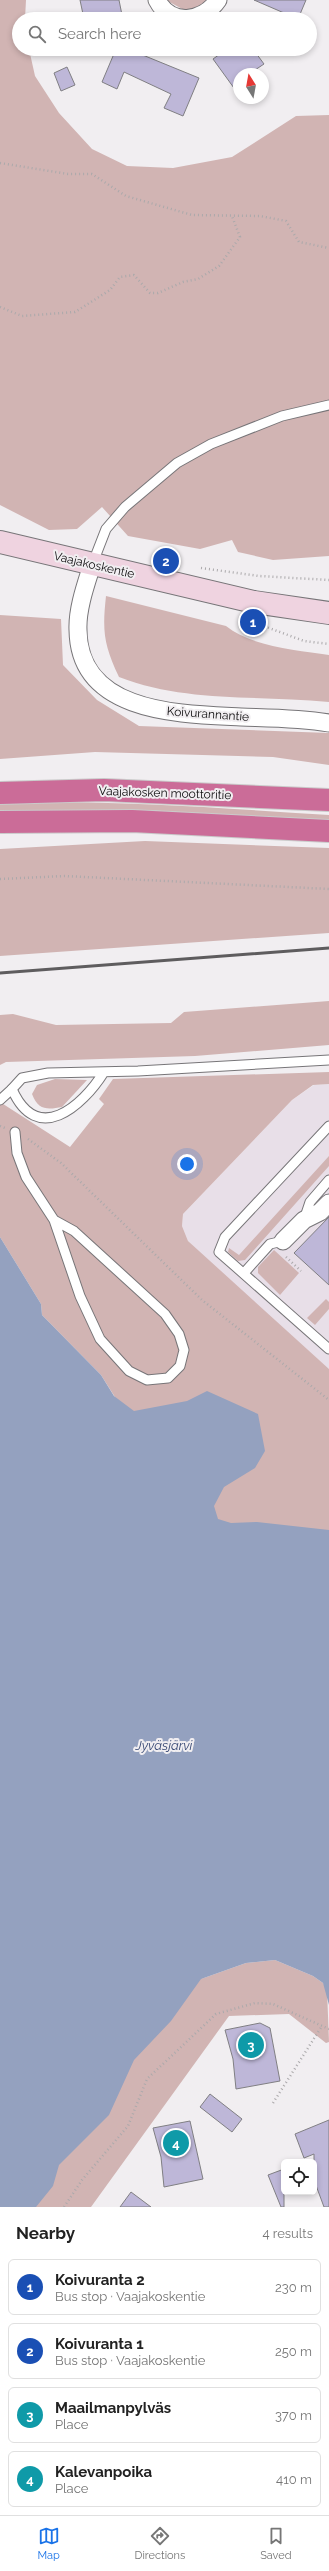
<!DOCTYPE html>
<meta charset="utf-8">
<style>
body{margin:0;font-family:Raleway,sans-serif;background:#f6f6f6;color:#222}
.controls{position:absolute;right:12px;bottom:12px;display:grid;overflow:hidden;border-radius:6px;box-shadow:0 2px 6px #0003}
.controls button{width:36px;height:36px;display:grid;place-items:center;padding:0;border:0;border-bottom:1px solid #e0e0e0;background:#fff;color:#222;font:20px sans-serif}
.compass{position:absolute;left:233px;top:68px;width:36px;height:36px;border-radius:50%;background:#fff;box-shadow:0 2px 6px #0003;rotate:349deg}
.you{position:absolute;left:187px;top:1164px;width:14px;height:14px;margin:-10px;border:3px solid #fff;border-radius:50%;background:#1a73e8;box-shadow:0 0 0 6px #1a73e833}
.badge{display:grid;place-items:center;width:26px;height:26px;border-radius:50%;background:#1a73e8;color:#fff;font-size:13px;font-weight:700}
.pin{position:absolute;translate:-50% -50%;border:2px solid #fff;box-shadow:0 1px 4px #0006}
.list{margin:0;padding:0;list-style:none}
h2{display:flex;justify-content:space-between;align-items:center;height:52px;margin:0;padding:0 16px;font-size:17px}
h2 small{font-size:13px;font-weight:400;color:#767676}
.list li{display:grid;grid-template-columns:26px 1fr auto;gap:12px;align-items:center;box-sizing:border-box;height:56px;margin:0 8px 8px;padding:0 8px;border:1px solid #e0e0e0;border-radius:6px}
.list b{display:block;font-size:15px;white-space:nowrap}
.list p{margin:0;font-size:13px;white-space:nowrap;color:#767676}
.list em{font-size:13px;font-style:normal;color:#767676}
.icon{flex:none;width:22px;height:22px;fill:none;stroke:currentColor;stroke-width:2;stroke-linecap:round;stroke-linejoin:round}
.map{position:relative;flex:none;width:329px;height:2207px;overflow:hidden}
.search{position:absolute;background:#fff;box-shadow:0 2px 6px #0003;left:12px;right:12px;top:12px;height:44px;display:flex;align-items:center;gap:10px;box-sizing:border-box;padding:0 14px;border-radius:22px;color:#767676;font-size:15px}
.sheet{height:308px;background:#fff}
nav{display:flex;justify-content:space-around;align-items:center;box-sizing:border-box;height:56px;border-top:1px solid #e0e0e0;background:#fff;font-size:11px;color:#767676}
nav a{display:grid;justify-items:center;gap:2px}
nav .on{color:#1a73e8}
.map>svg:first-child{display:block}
.built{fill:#e8dfe8}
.green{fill:#d1b4b3}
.water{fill:#94a1bf}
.building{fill:#beb7d8;stroke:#807f83}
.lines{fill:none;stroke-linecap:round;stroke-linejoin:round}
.lane-casing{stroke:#777578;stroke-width:11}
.street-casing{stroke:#777578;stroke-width:19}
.secondary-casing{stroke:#777578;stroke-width:24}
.highway-casing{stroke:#cacaca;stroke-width:24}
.path{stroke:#aba9ab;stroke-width:2.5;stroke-dasharray:1 3;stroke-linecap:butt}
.lane{stroke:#fff;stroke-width:9}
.street{stroke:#fff;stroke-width:17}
.secondary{stroke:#efd3e0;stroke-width:22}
.highway{stroke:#cb6c98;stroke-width:22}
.rail{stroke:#5e5c5e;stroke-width:3}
.labels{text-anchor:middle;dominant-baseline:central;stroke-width:4;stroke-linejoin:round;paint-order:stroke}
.street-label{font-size:12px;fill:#0d0c0d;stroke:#f1eef1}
.water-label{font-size:13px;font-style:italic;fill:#384974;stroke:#f1eef1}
</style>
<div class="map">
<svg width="329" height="2207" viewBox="0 0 329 2207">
<rect width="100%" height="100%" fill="#f1eef1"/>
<polygon class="built" points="329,1084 329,1369 218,1271 188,1241 182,1226 183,1214 292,1100 314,1085"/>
<g class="green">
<polygon points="0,0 26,0 25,19 19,19 19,49 29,49 35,76 59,113 92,149 127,166 173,168 232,157 296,116 329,115 329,556 273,560 238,552 232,540 200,549 128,536 102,507 77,529 49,530 0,505"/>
<polygon points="166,0 210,0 197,10 184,10"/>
<path d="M106 596 226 626C252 647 297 650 329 655V702C258 695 186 703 119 677 104 645 102 632 106 596Z"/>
<polygon points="0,615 61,619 63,665 97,700 139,726 329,733 329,765 273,757 95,752 0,759"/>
<path d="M46 802C141 802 235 809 329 815V821L145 810 0 811V804Z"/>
<polygon points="145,841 329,848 329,933 0,956 0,849"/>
<polygon points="329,1001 329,1045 195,1056 6,1062 0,1065 0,1015 13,1014 56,1025 171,1023 184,1012"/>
<polygon points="329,1072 329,1084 313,1085 292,1100 183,1214 182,1226 188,1241 329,1369 329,1562 249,1571 170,1484 101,1375 42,1315 41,1304 0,1237 0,1102 70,1147 104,1104 99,1099 113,1079"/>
<path d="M55 1079 87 1080 62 1107C47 1110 38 1110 32 1094L37 1085Z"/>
<polygon points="329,1156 329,1166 245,1260 238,1261 228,1252 229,1248 239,1255"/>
<polygon points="274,1250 299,1273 280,1295 258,1273 258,1267"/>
<polygon points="326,1299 329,1302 329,1309 315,1325 307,1318"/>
<polygon points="295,1930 201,1979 246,1963 275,1960 313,1976 323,1983 327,1990 329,2042 326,2043 289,2014 229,2016 91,2207 0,2207 0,1948"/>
</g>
<polygon class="water" points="0,1237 41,1304 42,1315 101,1375 114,1396 134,1411 187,1401 207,1391 258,1414 265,1451 255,1468 224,1487 214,1506 218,1519 231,1523 257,1522 329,1530 329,2005 323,1983 313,1976 275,1960 246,1963 201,1979 171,2021 134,2060 109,2115 59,2165 53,2186 36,2207 0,2207"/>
<g class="building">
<polygon points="80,0 119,0 122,15 84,19"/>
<polygon points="254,0 306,0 298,19"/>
<polygon points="116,49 128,49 199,78 183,116 164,108 171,94 124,72 117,89 102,82"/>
<polygon points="227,49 253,49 264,64 249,74 239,74 239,95 213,59"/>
<polygon points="67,67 75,85 61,91 54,73"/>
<polygon points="329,1217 329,1285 294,1253"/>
<polygon points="260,2023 270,2028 280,2081 236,2089 233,2059 225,2030"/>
<polygon points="210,2094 242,2119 232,2132 200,2107"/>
<polygon points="329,2120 329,2207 324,2207 314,2180 314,2154 304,2158 295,2134"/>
<polygon points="190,2121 203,2179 164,2187 161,2157 153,2128"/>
<polygon points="284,2169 284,2207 281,2207 268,2175"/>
<polygon points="131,2192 151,2207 120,2207"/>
</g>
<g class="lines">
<g class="lane-casing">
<g id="lane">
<polyline points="92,565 106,529 125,507 177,463 211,444 282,416 329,405"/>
<path d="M104 1072C82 1107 37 1146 12 1089L22 1078 48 1073 138 1071 329 1060"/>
<polyline points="0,1100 12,1089"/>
<polyline points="329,1126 225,1237 219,1252 329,1349"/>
<polyline points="15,1132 17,1153 26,1177 54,1220 80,1296 100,1339 129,1371 147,1380 168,1378 180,1366 184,1350 179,1334 165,1314 74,1231 54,1220"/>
<polyline points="304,1220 310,1202 329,1180"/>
<polyline points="244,1273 270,1244 283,1241"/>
</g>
</g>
<g class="street-casing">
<g id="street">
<path d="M157 0C171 27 203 22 218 0"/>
<path d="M92 565C86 584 77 609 78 630 79 714 181 714 241 717 270 718 300 718 329 723"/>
<polyline points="283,1241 304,1220 320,1212 329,1203"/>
</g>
</g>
<g class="secondary-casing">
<polyline id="secondary" points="0,542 254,602 329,613"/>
</g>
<g class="highway-casing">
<g id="highway">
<polyline points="0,793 104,790 329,800"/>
<polyline points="0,822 132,821 329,831"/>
</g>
</g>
<g class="path">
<polyline points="0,163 68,174 92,174 126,196 192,215 260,216 286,221 299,242 329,248"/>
<polyline points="0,307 22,316 75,312 110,290 120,277 134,275 150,293 158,293 183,282 198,279 219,266 240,237 232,216"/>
<polyline points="201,568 259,576 329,580"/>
<polyline points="253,622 304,641 329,644"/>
<polyline points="0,879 65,876 329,889"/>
<polyline points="0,1126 5,1128"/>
<polyline points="28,1139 61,1163 202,1300 329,1400"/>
<polyline points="286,1257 301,1271"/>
<polyline points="273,2103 322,2026"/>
<polyline points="64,2207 82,2180 128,2126 147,2079 216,2014 255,2003 273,2004 329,2029"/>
</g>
<use href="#lane" class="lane"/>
<use href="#street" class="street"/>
<use href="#secondary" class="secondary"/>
<use href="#highway" class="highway"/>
<polyline class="rail" points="0,973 329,948"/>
</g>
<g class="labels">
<g class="street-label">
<text transform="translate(94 565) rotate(13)">Vaajakoskentie</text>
<text transform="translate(208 714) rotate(4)">Koivurannantie</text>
<text transform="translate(165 793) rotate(2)">Vaajakosken moottoritie</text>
</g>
<g class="water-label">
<text x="164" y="1745">Jyväsjärvi</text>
</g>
</g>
</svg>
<div class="controls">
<button><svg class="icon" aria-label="locate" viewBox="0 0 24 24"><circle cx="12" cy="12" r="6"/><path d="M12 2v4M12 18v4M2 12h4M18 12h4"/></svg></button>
</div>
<svg class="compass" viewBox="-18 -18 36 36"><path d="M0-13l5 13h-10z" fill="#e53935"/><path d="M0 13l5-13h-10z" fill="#767676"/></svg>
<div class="you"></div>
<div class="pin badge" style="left:253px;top:622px;background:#1a4fb4">1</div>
<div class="pin badge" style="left:166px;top:561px;background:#1a4fb4">2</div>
<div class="pin badge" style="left:251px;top:2045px;background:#0f9aa8">3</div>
<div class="pin badge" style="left:176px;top:2143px;background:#0f9aa8">4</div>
<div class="search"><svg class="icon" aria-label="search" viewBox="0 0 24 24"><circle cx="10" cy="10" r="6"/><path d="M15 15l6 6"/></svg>Search here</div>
</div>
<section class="sheet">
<h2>Nearby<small>4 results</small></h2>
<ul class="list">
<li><span class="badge" style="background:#1a4fb4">1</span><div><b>Koivuranta 2</b><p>Bus stop · Vaajakoskentie</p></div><em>230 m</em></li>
<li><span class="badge" style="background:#1a4fb4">2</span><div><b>Koivuranta 1</b><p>Bus stop · Vaajakoskentie</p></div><em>250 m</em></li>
<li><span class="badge" style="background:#0f9aa8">3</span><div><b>Maailmanpylväs</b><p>Place</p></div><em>370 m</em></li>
<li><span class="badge" style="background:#0f9aa8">4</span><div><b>Kalevanpoika</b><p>Place</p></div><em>410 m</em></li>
</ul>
</section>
<nav>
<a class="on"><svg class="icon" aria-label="map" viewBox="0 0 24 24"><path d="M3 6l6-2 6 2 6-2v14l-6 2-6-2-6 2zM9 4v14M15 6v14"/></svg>Map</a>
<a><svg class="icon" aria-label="directions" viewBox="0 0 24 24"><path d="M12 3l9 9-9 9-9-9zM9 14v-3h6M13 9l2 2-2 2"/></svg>Directions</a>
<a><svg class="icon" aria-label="saved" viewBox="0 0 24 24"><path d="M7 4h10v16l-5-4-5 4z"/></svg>Saved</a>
</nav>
